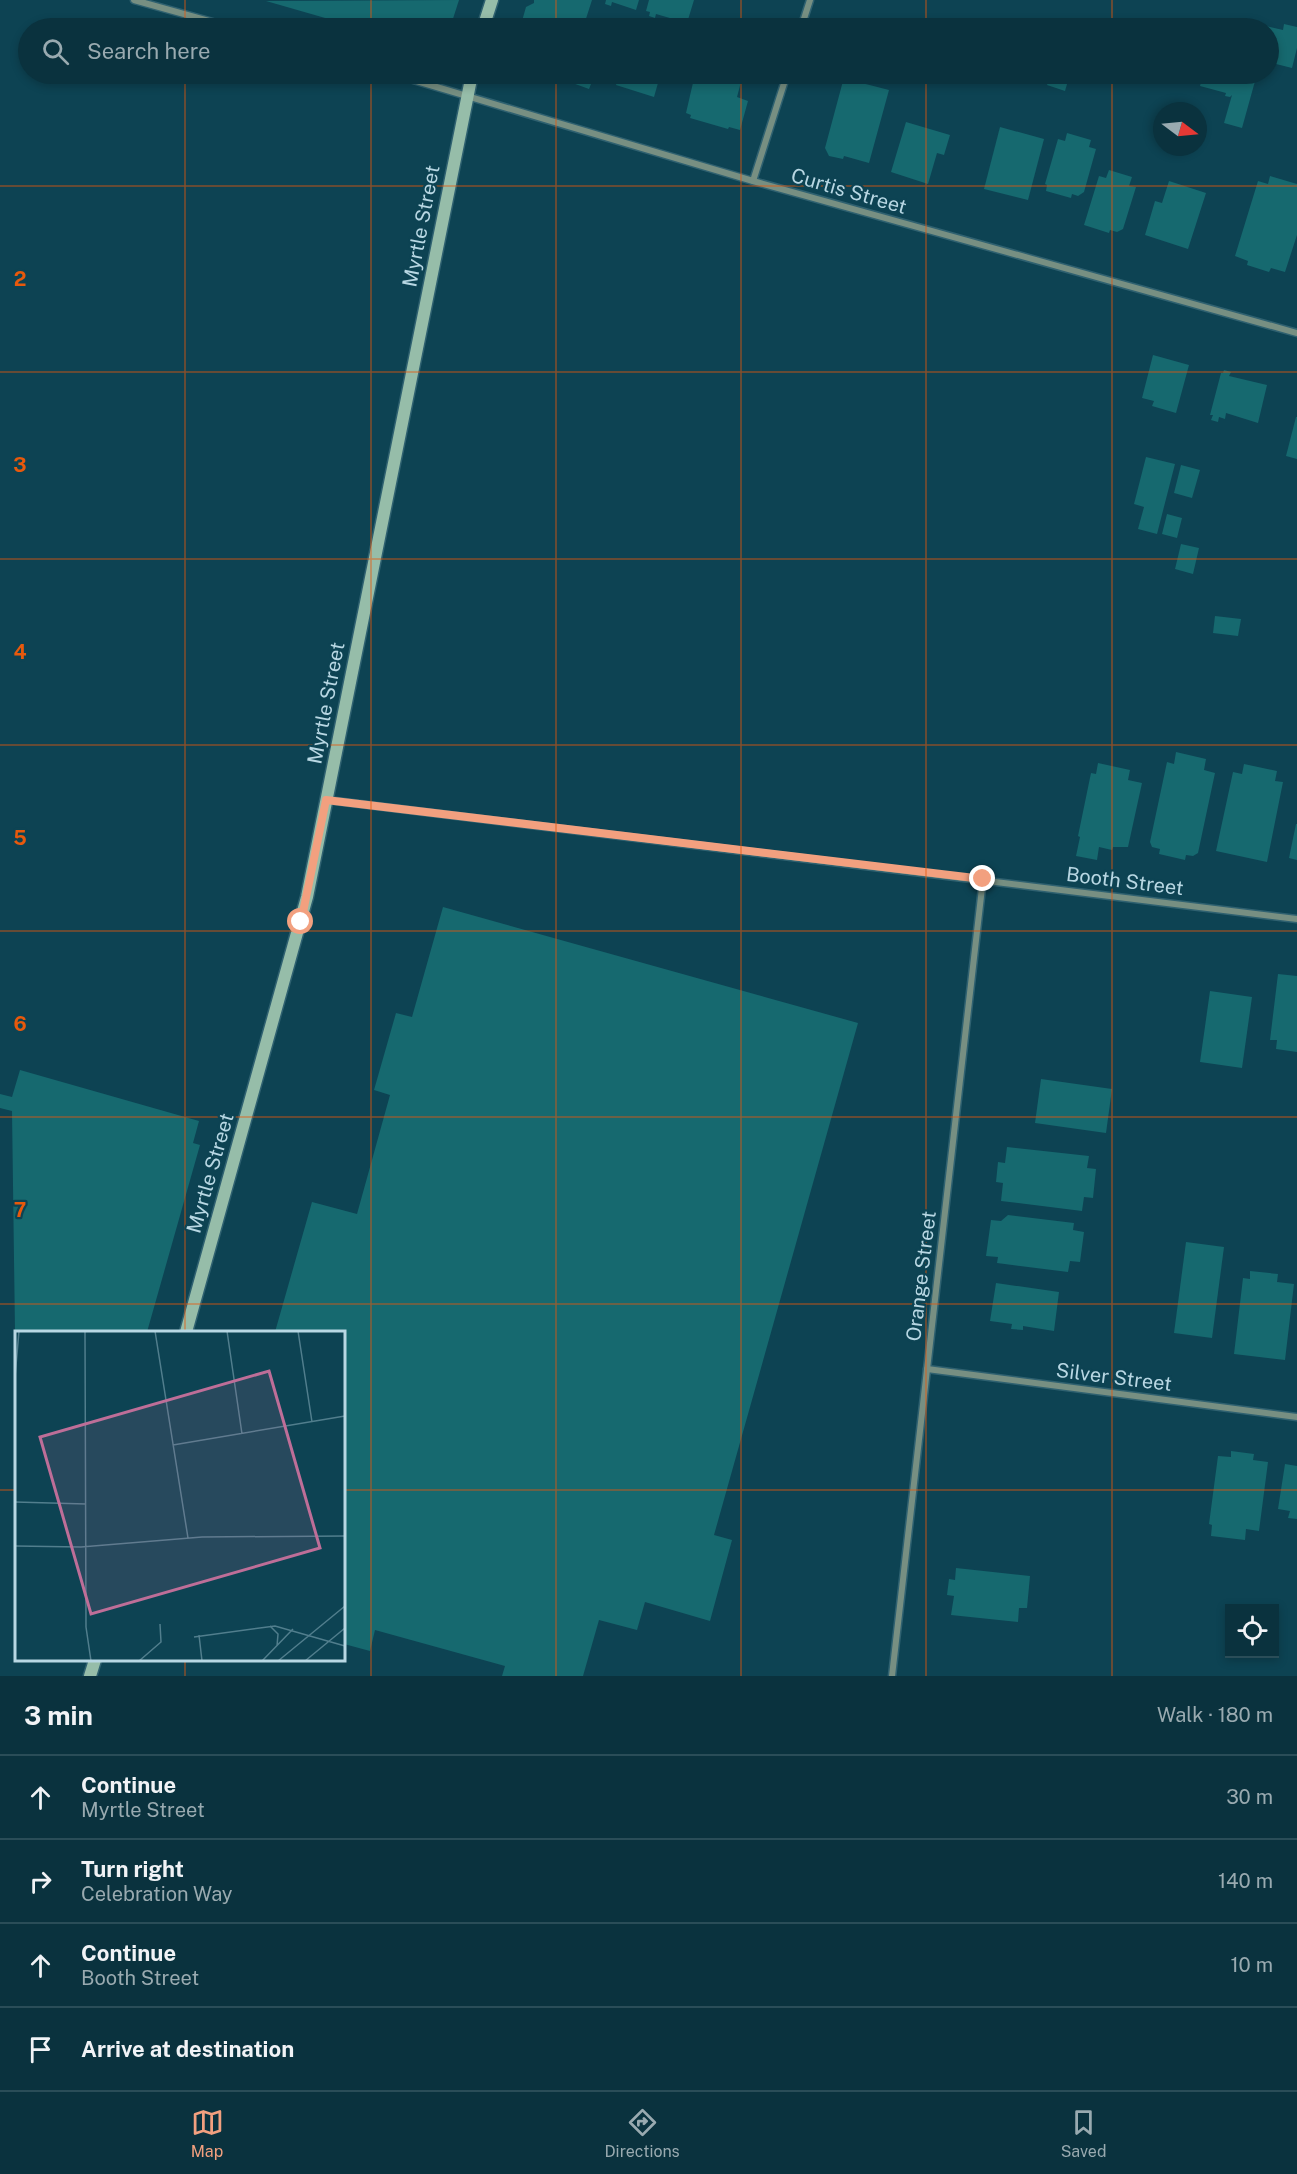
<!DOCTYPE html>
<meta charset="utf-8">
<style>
body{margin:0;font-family:"Public Sans",sans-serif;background:#183e49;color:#f1f3f6}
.controls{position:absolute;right:18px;bottom:18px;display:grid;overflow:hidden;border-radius:0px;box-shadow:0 3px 9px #0003}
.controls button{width:54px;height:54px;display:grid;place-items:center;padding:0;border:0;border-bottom:2px solid #2a4d58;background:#0a323e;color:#f1f3f6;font:30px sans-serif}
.compass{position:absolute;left:1153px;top:102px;width:54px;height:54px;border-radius:50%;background:#0a323e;box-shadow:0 3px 9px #0003;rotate:106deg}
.stop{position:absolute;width:18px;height:18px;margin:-14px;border:4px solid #f2a07f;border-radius:50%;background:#fff}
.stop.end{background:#f2a07f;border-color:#fff;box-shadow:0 2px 6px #0008}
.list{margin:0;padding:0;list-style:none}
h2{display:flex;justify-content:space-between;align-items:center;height:78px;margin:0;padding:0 24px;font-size:26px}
h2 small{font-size:20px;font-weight:400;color:#99aab0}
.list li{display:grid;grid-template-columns:39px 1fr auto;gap:18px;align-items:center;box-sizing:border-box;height:84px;padding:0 24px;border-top:2px solid #2a4d58}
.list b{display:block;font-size:22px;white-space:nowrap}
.list p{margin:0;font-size:20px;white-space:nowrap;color:#99aab0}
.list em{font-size:20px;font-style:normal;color:#99aab0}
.icon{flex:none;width:33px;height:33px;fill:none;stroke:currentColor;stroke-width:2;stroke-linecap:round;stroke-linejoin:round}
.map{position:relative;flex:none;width:1297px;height:1676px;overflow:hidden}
.search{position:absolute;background:#0a323e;box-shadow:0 3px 9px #0003;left:18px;right:18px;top:18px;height:66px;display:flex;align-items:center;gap:15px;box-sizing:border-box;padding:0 21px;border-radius:33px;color:#99aab0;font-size:22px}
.sheet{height:414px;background:#0a323e}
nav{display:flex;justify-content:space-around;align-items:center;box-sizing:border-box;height:84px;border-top:2px solid #2a4d58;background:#0a323e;font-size:16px;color:#99aab0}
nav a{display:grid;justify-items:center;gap:3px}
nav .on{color:#f2a07f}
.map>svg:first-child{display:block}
.building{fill:#16696f}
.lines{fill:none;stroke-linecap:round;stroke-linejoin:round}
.street-casing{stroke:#2f6170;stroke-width:9}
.secondary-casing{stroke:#2f6170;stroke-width:15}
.street{stroke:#778f82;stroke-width:6}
.secondary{stroke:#96bda9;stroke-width:12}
.route{stroke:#f2a07f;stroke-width:8}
.grid{fill:none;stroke:#e8590c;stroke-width:1.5;stroke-opacity:0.55}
.labels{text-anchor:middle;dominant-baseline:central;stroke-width:4.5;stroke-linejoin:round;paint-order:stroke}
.street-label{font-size:20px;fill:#b8d7e3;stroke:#0d4353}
.inset-road{fill:none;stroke:#517e8d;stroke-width:1.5}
.view{fill:#be6e98;fill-opacity:0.15;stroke:#be6e98;stroke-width:3}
.inset-edge{fill:none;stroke:#b8d7e3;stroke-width:3}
.grid-label{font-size:20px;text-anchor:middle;font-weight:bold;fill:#e8590c;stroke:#0d4353;stroke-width:4.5;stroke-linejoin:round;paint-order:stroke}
</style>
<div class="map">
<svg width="1297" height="1676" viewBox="0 0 1297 1676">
<rect width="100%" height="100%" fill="#0d4353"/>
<g class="building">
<polygon points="459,0 450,28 360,28 266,1"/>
<polygon points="534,0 592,0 583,28 520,28 526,7 534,3"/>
<polygon points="606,0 639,0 636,10 612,2 611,6 605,4"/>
<polygon points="649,0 694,0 687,23 656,14 655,18 649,16 650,12 646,11"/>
<polygon points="1284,24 1297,27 1297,48 1292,68 1268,62 1268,28 1265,28 1266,26 1283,30"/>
<polygon points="533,74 595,74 589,89 567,81 569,78 565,76 563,83"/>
<polygon points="619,74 665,74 662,84 658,83 654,97 616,85"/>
<polygon points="695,74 713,74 741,82 737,97 748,101 740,130 729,127 728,129 690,118 691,115 686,113"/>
<polygon points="1051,74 1070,74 1065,91 1047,85"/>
<polygon points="1203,74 1257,74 1242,128 1224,123 1232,95 1230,97 1225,96 1226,93 1200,86"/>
<polygon points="850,80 889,90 869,163 844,156 843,159 829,156 825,148 843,81 849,82"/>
<polygon points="906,122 950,135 944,155 937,153 928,184 891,172"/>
<polygon points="1000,127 1044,139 1028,200 984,189"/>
<polygon points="1067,133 1091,140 1089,147 1096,149 1084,192 1078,196 1072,194 1071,198 1046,191 1047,185 1045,184 1058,139 1065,141"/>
<polygon points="1109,170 1132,177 1129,186 1136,187 1123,229 1117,232 1110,230 1109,233 1084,225 1099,176 1106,178"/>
<polygon points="1270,176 1297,184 1297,235 1285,272 1271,268 1269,272 1247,265 1248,261 1235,256 1258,181 1268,184"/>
<polygon points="1169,181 1206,193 1188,249 1145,235 1155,201 1162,203"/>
<polygon points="1153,355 1189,365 1176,413 1152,406 1154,401 1142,398"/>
<polygon points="1224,370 1231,372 1229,376 1267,385 1258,423 1226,413 1225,419 1219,417 1218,422 1211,420 1213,415 1210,415 1221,373 1223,373"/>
<polygon points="1296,417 1297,417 1297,459 1286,456"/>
<polygon points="1146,457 1175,464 1157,534 1138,529 1144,507 1134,504"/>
<polygon points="1181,465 1200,470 1192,498 1174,493"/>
<polygon points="1167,514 1182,518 1177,538 1162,534"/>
<polygon points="1181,544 1199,548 1193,574 1175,569"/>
<polygon points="1215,616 1241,619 1238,636 1213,633"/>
<polygon points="1176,752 1206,759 1204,770 1215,773 1198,853 1193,856 1186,855 1185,860 1159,854 1160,849 1152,847 1150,842 1167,762 1174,764"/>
<polygon points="1098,763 1130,770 1128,780 1142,783 1128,847 1113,847 1112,850 1099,847 1097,860 1076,856 1080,837 1078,836 1091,773 1096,774"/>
<polygon points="1244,764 1277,771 1275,781 1283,782 1267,862 1216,851 1233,772 1242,774"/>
<polygon points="1296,824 1297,824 1297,860 1289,858"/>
<polygon points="443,907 858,1023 714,1535 732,1540 710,1621 645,1602 637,1630 599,1620 583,1676 502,1676 505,1666 375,1630 370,1651 344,1644 344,1332 275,1332 312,1202 357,1214 390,1095 374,1090 396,1013 412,1017"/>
<polygon points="1278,974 1297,976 1297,1052 1276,1049 1277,1040 1270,1040"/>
<polygon points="1210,991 1252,997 1242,1068 1200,1062"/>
<polygon points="20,1070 199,1121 193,1143 200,1145 147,1332 15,1332 12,1111 0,1108 0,1094 12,1097"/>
<polygon points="1041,1079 1112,1089 1106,1133 1035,1123"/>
<polygon points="1007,1147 1089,1156 1087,1168 1096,1169 1093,1198 1084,1197 1082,1211 1001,1201 1003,1183 996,1182 998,1162 1005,1163"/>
<polygon points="1008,1215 1074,1223 1073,1230 1084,1232 1080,1262 1070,1261 1068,1272 997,1263 998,1257 986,1256 991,1220 1001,1221"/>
<polygon points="1186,1242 1224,1247 1212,1338 1174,1333"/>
<polygon points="1250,1271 1278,1274 1277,1282 1294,1284 1285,1360 1234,1354 1243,1278 1250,1279"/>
<polygon points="996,1283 1059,1292 1054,1331 1023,1326 1023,1330 1011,1329 1012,1324 990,1321"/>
<polygon points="1231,1451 1254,1454 1253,1460 1268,1462 1259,1531 1246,1529 1245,1540 1211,1536 1212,1525 1209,1524 1218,1456 1231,1457"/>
<polygon points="1285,1464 1297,1466 1297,1519 1288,1518 1290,1511 1278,1509"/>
<polygon points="956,1568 1030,1576 1027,1608 1019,1608 1018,1622 951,1615 954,1596 947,1595 949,1579 955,1580"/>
</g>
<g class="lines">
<g class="street-casing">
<g id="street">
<polyline points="134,0 234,28"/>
<polyline points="801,28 810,0"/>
<polyline points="393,74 753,181 1297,333"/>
<polyline points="753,181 787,74"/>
<polyline points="327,800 1297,919"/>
<polyline points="927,1369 1297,1417"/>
<polyline points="892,1676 983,879"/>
</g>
</g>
<g class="secondary-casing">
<g id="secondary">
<polyline points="483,28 492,0"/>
<polyline points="186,1332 307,897 472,74"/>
<polyline points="90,1676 95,1660"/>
</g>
</g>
<use href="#street" class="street"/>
<use href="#secondary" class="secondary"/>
</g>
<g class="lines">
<polyline class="route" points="301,922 326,800 983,879"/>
</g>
<path class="grid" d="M185 0V28M371 0V28M556 0V28M741 0V28M926 0V28M1112 0V28M185 74V1332M371 74V1676M556 74V1676M741 74V1676M926 74V1676M1112 74V1676M0 186H1297M0 372H1297M0 559H1297M0 745H1297M0 931H1297M0 1117H1297M0 1304H1297M0 1490H16M344 1490H1297M185 1660V1676"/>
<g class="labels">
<g class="street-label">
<text transform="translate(849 191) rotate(16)">Curtis Street</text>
<text transform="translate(421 226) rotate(-79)">Myrtle Street</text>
<text transform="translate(326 703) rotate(-79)">Myrtle Street</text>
<text transform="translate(1125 881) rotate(7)">Booth Street</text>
<text transform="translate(210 1173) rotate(-74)">Myrtle Street</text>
<text transform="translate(921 1276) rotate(-83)">Orange Street</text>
<text transform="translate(1114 1377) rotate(7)">Silver Street</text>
</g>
</g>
<g transform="translate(15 1331)">
<rect width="330" height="330" fill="#0d4353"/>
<path class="inset-road" d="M51 0H81M140 0 173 207M212 0 227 103M283 0 297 91M70 1 71 296 76 330M0 46 4 0M158 114 330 85M0 171 71 173M0 215 66 216 187 206 330 205M255 295 263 303 262 315M184 304 187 330M179 306 260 295 330 315M124 330 146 311 145 293M247 330 278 298M263 330 330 275M290 330 330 297"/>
<path class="view" d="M254 40 305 217 76 283 25 106Z"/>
<rect width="330" height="330" class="inset-edge"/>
</g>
<g class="grid-label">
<text x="20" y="286">2</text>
<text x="20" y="472">3</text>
<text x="20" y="659">4</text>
<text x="20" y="845">5</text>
<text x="20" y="1031">6</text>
<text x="20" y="1217">7</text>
</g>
</svg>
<div class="controls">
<button><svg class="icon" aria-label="locate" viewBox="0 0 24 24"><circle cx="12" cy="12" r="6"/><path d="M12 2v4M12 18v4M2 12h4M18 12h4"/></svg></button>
</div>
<svg class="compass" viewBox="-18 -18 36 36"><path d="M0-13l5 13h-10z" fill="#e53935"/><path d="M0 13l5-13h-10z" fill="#99aab0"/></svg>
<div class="stop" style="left:301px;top:922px"></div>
<div class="stop end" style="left:983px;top:879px"></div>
<div class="search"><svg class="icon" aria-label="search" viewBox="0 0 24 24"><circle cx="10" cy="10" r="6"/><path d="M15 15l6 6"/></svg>Search here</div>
</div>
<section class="sheet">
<h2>3 min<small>Walk · 180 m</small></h2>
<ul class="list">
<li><svg class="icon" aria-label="ahead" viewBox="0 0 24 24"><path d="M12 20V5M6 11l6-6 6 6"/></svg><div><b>Continue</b><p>Myrtle Street</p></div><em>30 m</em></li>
<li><svg class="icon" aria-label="right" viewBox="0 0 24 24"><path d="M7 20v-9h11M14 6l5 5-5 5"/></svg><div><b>Turn right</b><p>Celebration Way</p></div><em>140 m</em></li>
<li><svg class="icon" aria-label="ahead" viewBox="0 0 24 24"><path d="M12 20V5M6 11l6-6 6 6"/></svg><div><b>Continue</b><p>Booth Street</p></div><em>10 m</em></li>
<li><svg class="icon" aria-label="arrive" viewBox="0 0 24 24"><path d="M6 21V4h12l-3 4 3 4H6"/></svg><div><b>Arrive at destination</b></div></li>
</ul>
</section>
<nav>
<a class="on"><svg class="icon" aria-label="map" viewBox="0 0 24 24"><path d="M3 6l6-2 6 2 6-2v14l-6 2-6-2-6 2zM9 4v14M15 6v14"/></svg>Map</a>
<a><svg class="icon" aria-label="directions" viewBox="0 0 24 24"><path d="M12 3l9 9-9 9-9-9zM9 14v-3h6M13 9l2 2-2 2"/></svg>Directions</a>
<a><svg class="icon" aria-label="saved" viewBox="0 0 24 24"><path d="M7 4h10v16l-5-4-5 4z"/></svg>Saved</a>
</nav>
